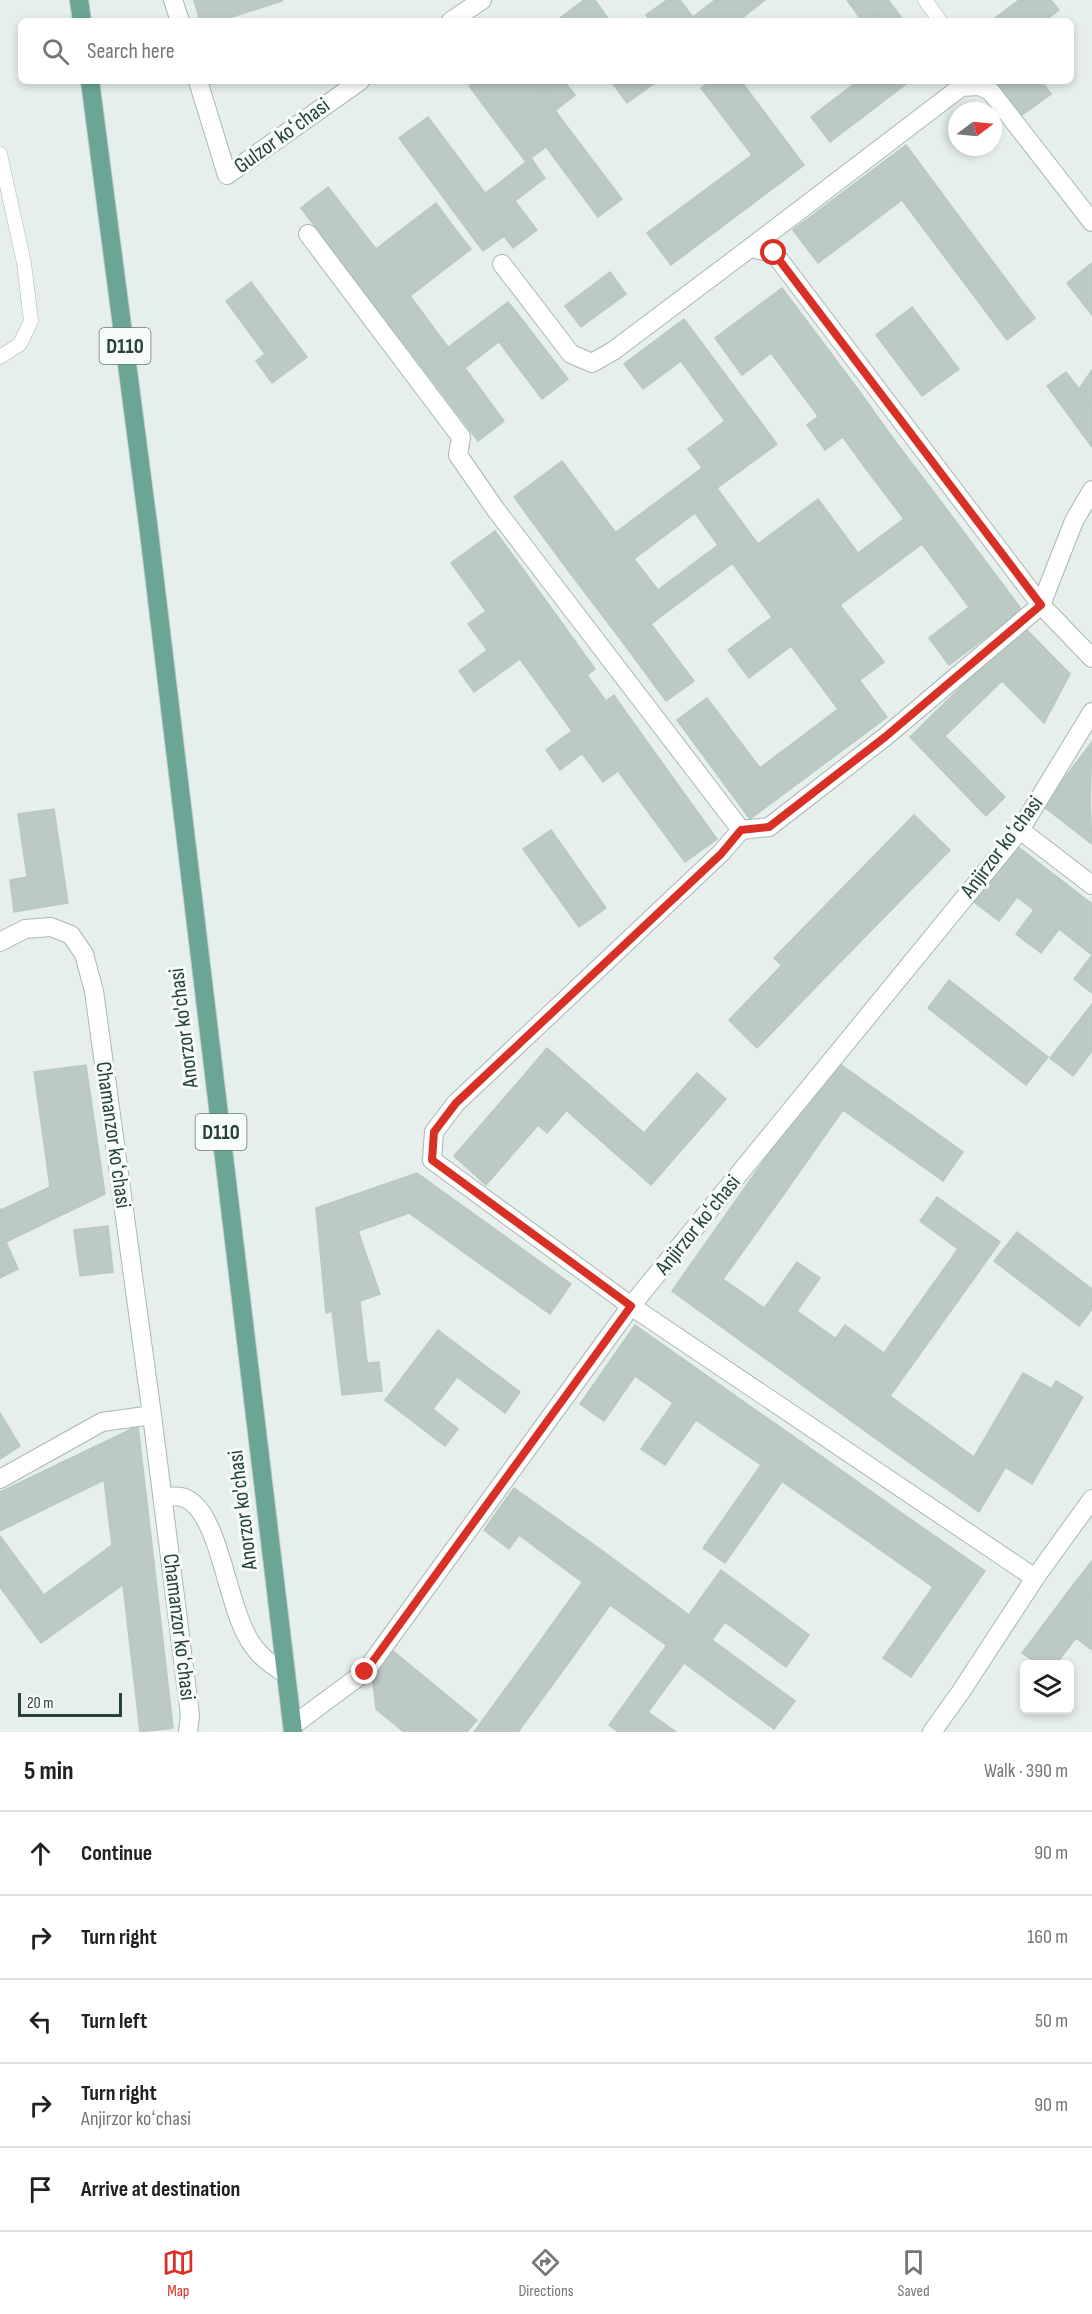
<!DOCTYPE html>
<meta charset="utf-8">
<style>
body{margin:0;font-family:"Sofia Sans Condensed",sans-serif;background:#f2f2f2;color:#202124}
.controls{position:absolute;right:18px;bottom:18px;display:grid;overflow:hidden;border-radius:9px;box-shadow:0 3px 9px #0003}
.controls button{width:54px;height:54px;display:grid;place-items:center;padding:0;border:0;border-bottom:2px solid #e0e0e0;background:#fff;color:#202124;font:30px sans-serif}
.compass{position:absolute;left:948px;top:102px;width:54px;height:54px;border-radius:50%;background:#fff;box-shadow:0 3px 9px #0003;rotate:74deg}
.scale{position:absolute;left:18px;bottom:15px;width:104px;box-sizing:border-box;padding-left:6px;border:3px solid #24423a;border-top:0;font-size:16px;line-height:21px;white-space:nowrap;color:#24423a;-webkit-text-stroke:4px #f7fbf9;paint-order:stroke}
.stop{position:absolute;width:18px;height:18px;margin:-14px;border:4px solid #d93025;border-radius:50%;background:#fff}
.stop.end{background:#d93025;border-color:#fff;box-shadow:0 2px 6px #0008}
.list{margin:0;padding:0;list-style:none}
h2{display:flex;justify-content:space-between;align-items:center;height:78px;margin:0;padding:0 24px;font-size:26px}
h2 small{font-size:20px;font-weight:400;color:#757577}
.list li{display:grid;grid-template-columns:39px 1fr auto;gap:18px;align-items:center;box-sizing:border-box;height:84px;padding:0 24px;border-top:2px solid #e0e0e0}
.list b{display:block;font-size:22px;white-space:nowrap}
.list p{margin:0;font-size:20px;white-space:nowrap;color:#757577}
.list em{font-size:20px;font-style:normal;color:#757577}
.icon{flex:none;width:33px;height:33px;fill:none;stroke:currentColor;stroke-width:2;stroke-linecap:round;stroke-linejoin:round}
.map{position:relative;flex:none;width:1092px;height:1732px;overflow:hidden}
.search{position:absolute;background:#fff;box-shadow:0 3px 9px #0003;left:18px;right:18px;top:18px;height:66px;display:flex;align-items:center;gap:15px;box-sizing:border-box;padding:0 21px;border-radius:9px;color:#757577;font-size:22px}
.sheet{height:498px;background:#fff}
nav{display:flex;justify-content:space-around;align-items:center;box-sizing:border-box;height:84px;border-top:2px solid #e0e0e0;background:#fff;font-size:16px;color:#757577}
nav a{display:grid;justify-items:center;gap:3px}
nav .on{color:#d93025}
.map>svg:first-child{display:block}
.building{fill:#bbcac4;stroke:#b8c9c2;stroke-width:1.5;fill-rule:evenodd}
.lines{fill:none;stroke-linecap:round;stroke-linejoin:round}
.service-casing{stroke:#a8b8b2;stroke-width:15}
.minor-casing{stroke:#a8b8b2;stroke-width:20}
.primary-casing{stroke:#c2cac8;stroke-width:20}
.service{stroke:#fff;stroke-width:14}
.minor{stroke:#fff;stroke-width:18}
.primary{stroke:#6aa596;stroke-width:18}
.route{stroke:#d93025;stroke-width:8}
.labels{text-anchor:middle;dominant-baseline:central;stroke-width:6;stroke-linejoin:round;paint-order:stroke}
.shield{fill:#f7fbf9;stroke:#637a73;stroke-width:1.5}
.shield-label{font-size:21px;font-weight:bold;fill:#24423a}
.street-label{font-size:22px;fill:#24423a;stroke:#f7fbf9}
</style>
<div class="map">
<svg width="1092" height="1732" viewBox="0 0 1092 1732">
<rect width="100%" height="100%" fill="#e6efeb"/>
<g class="building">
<polygon points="194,0 282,0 282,1 219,21 200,21"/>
<polygon points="584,0 595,0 610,21 556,21"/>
<polygon points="667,0 680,0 696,21 651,21 646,15"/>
<polygon points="715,0 765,0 738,21 696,21 693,17"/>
<polygon points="847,0 888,0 889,1 862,21"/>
<polygon points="1019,0 1051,0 1059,10 1044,21 991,21"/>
<polygon points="889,1 904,21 863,21"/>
<polygon points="476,81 533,81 569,129 526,162 469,86"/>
<polygon points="533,81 564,81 575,95 556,110"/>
<polygon points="611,81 656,81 656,82 627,103"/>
<polygon points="711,81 741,81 804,165 671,265 647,233 752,155 701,88"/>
<polygon points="858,81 910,81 830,142 811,117"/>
<polygon points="996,81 1041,81 1051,94 1022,115"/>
<polygon points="428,117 485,193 477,200 504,236 483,251 399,138"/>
<polygon points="569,129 622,199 598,217 546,147"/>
<polygon points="906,145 984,250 956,272 902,200 818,263 793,230"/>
<polygon points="531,158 545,178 515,201 537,230 513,248 477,200"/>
<polygon points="328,187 376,249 436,203 453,226 365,293 301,208"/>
<polygon points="453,226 471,249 410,296 448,347 422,367 365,293"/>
<polygon points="984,250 1035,318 1007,340 956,272"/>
<polygon points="1092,263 1092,315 1067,283"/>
<polygon points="610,272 626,294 581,327 565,306"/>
<polygon points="251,282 307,357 272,383 256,361 265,354 226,301"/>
<polygon points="782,288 857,388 818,416 771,353 742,375 715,338"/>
<polygon points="508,302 524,322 465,368 504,421 478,441 422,367"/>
<polygon points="912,307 959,369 922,396 876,335"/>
<polygon points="684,319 777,444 717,488 688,449 725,421 681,361 643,389 624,364"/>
<polygon points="524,322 568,379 542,399 499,342"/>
<polygon points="1092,370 1092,406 1079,389"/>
<polygon points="1066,372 1092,406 1092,447 1047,386"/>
<polygon points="857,388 895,441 863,465 843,437 825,450 807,425"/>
<polygon points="895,441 936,495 904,519 863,465"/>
<polygon points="562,461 616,533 567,569 514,497"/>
<path d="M702 468 758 544 624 644 567 569ZM695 513 718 545 658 590 634 559Z"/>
<polygon points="936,495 1022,610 949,665 929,638 969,607 922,544 840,605 884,662 860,680 798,598"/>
<polygon points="818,499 858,553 798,598 758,544"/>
<polygon points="495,531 549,605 487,650 468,624 486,611 451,563"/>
<polygon points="758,544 798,598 772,617 732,563"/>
<polygon points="798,598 887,717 750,819 677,720 707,698 760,768 838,709 791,646 749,678 728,650"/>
<polygon points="549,605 595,669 587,675 606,701 614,695 630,718 560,770 546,750 572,731 520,659 474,692 459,671"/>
<polygon points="651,624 694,681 666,701 624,644"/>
<polygon points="1023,626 1070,674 1044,723 1002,681 945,736 1005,797 986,816 910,737"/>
<polygon points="630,718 717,839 685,862 618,771 603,782 582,753"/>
<polygon points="1092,742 1090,801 1092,844 1043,806"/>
<polygon points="54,809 68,903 14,912 10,880 27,877 18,814"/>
<polygon points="914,815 950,850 810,993 774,958"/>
<polygon points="551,830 606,908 579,927 523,849"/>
<polygon points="1017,846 1092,904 1092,955 1059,929 1041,953 1016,934 1034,910 1017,897 999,921 974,902"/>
<polygon points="1092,955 1092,993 1074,979"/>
<polygon points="782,965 810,993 757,1048 729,1020"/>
<polygon points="949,980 1048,1057 1026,1085 928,1008"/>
<polygon points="1092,1004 1092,1051 1073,1076 1050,1058"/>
<polygon points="547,1048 644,1133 697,1073 726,1099 651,1185 525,1074"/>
<polygon points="836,1061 963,1152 943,1181 843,1110 784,1194 755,1173"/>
<polygon points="86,1065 105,1194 0,1245 0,1209 1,1210 50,1187 34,1072"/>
<polygon points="525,1074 566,1111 547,1133 538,1125 486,1185 454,1156"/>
<polygon points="417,1173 571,1284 550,1314 409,1213 358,1231 380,1294 326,1313 316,1208"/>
<polygon points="755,1173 784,1194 723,1279 764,1308 741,1341 672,1291"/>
<polygon points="937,1197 1000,1242 865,1431 802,1385 845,1325 884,1353 958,1249 920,1221"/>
<polygon points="108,1226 113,1272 80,1276 74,1230"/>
<polygon points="1017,1232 1092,1289 1092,1309 1079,1326 994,1261"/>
<polygon points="6,1242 18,1269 0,1278 0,1245"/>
<polygon points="797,1262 820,1278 797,1311 836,1339 802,1385 741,1341"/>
<polygon points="360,1301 367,1363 379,1362 382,1391 342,1395 332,1311"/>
<polygon points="635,1325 720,1385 665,1465 641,1449 673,1403 635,1376 604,1421 580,1404"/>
<polygon points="438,1330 520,1392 505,1413 457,1377 433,1409 458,1429 445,1446 385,1400"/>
<polygon points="1023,1373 1052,1389 979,1512 865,1431 890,1396 974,1457"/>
<polygon points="1056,1381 1083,1397 1032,1484 1005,1467"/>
<polygon points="720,1385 807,1446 725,1563 703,1548 761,1465 696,1420"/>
<polygon points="0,1413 20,1446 0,1459"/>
<polygon points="138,1426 154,1563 66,1625 44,1595 112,1545 104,1480 0,1531 0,1492"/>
<polygon points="807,1446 896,1509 872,1544 783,1482"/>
<polygon points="514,1488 604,1552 582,1582 519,1535 509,1549 484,1530"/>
<polygon points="896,1509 985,1571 911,1677 883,1658 933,1587 872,1544"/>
<polygon points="0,1536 66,1625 41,1643 0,1587"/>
<polygon points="604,1552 689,1615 666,1645 610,1605 567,1665 538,1644"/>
<polygon points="1092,1561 1092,1599 1073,1585"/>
<polygon points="154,1563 173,1728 140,1732 123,1585"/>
<polygon points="721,1570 809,1635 786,1667 725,1622 712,1640 685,1620"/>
<polygon points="1073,1585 1092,1599 1092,1650 1076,1638 1056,1664 1038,1664 1022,1653"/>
<polygon points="685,1620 795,1701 774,1729 684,1663 648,1712 676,1732 618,1732 609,1725"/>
<polygon points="538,1644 567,1665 518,1732 474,1732"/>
<polygon points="393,1651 477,1720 467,1732 404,1732 376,1709 372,1675"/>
</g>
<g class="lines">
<g class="service-casing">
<g id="service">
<polyline points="925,0 940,21"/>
<polyline points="0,154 24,263 31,321 20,344 0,357"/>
</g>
</g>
<g class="minor-casing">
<g id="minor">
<polyline points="173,0 180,21"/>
<polyline points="451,21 482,0"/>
<polyline points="198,81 227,175 360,81"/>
<polyline points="308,234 461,437 458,455 496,510 741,830"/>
<polyline points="750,248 961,87 980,86 991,92 1092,222"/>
<polyline points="502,264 571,354 592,363 613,351 750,248 774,253 1041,605 1092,658"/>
<polyline points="1020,830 1092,885"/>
<polyline points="0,942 25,929 51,927 71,935 84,954 94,991 152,1415 190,1715 188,1732"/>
<polyline points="0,1479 102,1422 152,1415"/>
<path d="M163 1497C174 1496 184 1495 193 1503 220 1526 228 1603 247 1636 256 1654 270 1664 286 1674"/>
<polyline points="1035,1578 631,1306 432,1160 434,1132 456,1103 721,853 741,830 769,827 885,737 1041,605 1074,521 1092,490"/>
<polyline points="292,1726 365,1672 631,1306 1020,830 1092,712"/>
<polyline points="932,1732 962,1690 1035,1578 1092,1499"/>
</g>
</g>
<g class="primary-casing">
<g id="primary">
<polyline points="79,0 82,21"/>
<polyline points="90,81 149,532 293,1732"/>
</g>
</g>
<use href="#service" class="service"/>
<use href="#minor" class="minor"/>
<use href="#primary" class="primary"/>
</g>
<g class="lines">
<polyline class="route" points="365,1672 631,1306 432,1160 434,1132 456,1103 721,854 741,830 769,827 885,737 1041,605 774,253"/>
</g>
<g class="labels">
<g class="shield">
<rect x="99.5" y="328" width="51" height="36" rx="4.5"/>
<rect x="195.5" y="1114" width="51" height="36" rx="4.5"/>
</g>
<g class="shield-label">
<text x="125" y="346">D110</text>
<text x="221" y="1132">D110</text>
</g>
<g class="street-label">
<text transform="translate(282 136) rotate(-36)">Gulzor koʻchasi</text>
<text transform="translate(1002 847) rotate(-53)">Anjirzor koʻchasi</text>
<text transform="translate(184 1028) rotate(-97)">Anorzor ko'chasi</text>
<text transform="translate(113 1135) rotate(82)">Chamanzor koʻchasi</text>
<text transform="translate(698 1225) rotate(-51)">Anjirzor koʻchasi</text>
<text transform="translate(243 1510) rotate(-97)">Anorzor ko'chasi</text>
<text transform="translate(179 1627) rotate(83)">Chamanzor koʻchasi</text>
</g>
</g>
</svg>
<div class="controls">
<button><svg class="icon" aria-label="layers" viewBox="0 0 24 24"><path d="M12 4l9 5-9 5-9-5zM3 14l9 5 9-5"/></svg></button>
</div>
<svg class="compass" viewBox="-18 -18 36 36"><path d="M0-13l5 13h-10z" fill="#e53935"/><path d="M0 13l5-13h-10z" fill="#757577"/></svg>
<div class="scale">20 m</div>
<div class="stop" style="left:774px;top:253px"></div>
<div class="stop end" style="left:365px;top:1672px"></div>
<div class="search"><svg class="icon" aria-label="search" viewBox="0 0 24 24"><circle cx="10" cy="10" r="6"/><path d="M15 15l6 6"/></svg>Search here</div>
</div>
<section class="sheet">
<h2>5 min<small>Walk · 390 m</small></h2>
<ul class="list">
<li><svg class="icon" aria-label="ahead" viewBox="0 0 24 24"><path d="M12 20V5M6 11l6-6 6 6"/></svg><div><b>Continue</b></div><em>90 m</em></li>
<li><svg class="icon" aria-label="right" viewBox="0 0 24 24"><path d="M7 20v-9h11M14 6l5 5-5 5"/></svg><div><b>Turn right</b></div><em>160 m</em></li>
<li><svg class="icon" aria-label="left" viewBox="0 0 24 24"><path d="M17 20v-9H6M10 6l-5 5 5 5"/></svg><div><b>Turn left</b></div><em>50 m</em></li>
<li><svg class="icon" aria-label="right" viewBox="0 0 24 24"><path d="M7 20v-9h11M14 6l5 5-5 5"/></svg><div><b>Turn right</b><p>Anjirzor koʻchasi</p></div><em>90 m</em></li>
<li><svg class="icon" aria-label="arrive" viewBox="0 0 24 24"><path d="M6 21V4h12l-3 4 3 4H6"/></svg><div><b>Arrive at destination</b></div></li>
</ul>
</section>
<nav>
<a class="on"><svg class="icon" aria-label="map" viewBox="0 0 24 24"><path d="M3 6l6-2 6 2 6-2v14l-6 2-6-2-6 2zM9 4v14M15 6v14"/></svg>Map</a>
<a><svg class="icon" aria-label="directions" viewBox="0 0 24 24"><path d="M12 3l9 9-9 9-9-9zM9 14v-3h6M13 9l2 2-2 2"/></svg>Directions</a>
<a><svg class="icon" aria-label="saved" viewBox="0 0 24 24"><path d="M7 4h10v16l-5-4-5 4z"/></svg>Saved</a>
</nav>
